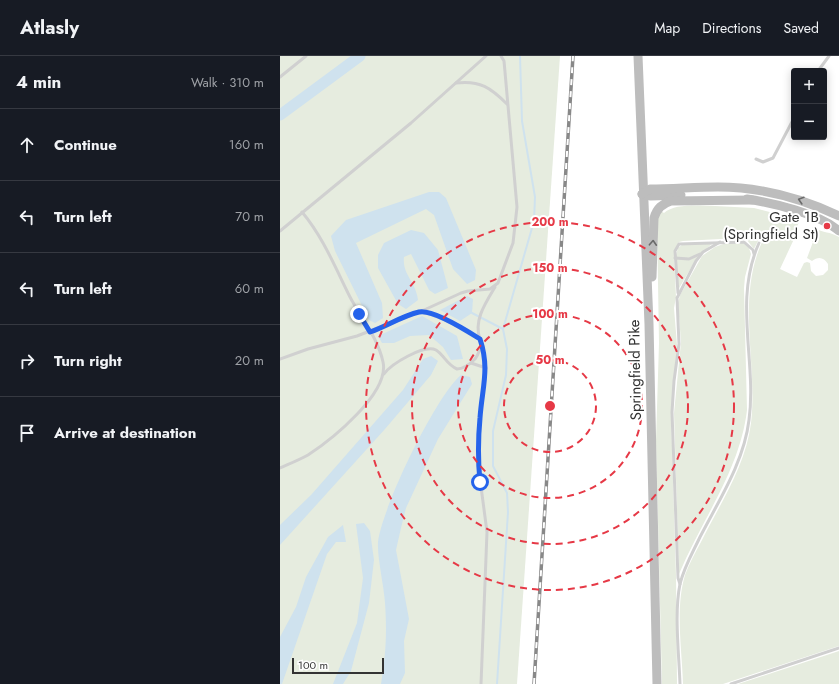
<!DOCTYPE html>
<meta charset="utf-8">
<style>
body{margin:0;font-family:Jost,sans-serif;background:#242831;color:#f1f3f6}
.controls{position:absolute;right:12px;top:12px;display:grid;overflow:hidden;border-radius:4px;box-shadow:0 2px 10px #0003}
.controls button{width:36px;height:36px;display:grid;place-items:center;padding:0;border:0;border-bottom:1px solid #363941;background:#171b24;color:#f1f3f6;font:20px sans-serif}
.scale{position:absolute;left:12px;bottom:10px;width:92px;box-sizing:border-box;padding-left:4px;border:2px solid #333;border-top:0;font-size:11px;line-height:14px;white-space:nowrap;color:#333;-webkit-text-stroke:3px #fff;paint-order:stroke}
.stop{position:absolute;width:12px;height:12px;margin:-9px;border:3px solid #2563eb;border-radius:50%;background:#fff}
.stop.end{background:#2563eb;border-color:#fff;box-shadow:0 1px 4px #0008}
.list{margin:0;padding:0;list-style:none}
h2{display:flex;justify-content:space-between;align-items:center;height:52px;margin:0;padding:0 16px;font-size:17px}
h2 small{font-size:13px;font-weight:400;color:#9ea1a6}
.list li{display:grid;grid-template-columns:26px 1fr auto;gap:12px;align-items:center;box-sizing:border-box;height:72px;padding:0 16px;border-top:1px solid #363941}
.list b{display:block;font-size:15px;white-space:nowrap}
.list em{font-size:13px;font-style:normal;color:#9ea1a6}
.icon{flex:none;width:22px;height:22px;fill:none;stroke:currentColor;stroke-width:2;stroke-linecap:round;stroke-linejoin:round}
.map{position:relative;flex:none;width:559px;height:628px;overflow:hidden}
header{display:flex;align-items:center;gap:24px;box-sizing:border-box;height:56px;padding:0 20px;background:#171b24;border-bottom:1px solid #363941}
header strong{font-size:19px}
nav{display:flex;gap:22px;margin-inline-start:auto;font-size:14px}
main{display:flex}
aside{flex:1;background:#171b24}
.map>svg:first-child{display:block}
.green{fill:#e6ecdf}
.water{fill:#cfe2ee}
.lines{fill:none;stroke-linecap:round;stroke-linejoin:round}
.stream{stroke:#cfe2ee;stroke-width:2}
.river{stroke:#cfe2ee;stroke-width:11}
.lane{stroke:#d0d0d0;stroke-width:3}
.secondary{stroke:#bdbdbd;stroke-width:9}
.rail-casing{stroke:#888;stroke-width:3.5}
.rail{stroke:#fff;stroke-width:2;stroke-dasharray:6;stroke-linecap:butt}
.oneway{stroke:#6a6a6a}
.route{stroke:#2563eb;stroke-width:5}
.ring{fill:none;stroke:#e63946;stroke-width:2;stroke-dasharray:7 5}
.poi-dot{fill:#e63946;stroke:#fff;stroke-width:1.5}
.labels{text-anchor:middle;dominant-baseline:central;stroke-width:4;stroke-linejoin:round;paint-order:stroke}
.poi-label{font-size:15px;fill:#333;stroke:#fff;text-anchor:end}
.street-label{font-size:15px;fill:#333;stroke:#fff}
.centre{fill:#e63946;stroke:#fff;stroke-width:2}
.ring-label{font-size:12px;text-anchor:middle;font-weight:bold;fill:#e63946;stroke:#fff;stroke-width:4;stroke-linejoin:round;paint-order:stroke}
</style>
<header>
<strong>Atlasly</strong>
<nav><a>Map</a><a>Directions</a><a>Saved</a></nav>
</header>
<main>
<aside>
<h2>4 min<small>Walk · 310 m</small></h2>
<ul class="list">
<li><svg class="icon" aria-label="ahead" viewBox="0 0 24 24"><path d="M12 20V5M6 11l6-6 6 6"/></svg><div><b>Continue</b></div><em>160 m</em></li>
<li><svg class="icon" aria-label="left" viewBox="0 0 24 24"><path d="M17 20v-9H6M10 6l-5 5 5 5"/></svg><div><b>Turn left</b></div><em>70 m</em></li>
<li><svg class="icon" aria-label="left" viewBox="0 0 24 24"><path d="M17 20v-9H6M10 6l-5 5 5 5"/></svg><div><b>Turn left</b></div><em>60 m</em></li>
<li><svg class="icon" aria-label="right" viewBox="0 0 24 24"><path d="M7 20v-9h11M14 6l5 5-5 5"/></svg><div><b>Turn right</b></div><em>20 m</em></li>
<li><svg class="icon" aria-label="arrive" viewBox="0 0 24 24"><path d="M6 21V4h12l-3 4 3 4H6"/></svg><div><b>Arrive at destination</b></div></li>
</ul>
</aside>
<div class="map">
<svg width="559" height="628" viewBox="0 0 559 628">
<rect width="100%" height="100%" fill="#fff"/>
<g class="green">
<polygon points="0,0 280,0 237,628 0,628"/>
<path d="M435 150 474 152 520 164 512 182 514 183 500 213 517 221 524 207 527 206 530 207 531 215 536 220 543 219 548 214V208C544 201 538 200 532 205L527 202 533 186 528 182 533 171C545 178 549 175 559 181V590L443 628H403C402 593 395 553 405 519 409 508 415 497 421 486 440 448 466 409 471 367 478 307 456 244 482 186L479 183 474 193 467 184 459 182 403 185 399 186 394 195 396 241 394 252 397 289 391 358 396 519 397 628H382L376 384 379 287 377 165 381 155 384 157C395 147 421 150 435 150Z"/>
<polygon points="433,187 418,200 398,234 396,199 398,192 403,188"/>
<path d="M446 187H464L469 192 471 198 465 221 464 232 467 354C460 414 422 463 399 518L394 357 401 286 398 247 400 239 422 200 435 191Z"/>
<polygon points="559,595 559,628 458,628"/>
</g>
<g class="water">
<polygon points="149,136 159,136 166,142 196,214 195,224 187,228 173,213 154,159 146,153 76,187 102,247 103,262 95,267 89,264 55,195 51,180 66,164"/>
<path d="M131 174 144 177 158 194 168 232 155 238 149 234 131 198 124 201C122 219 136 225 138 244L126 253 118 248 98 212V199L104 187Z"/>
<polygon points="187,240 193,243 192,257 180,265 160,254"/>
<polygon points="142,260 177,280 183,303 171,304 163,291 149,279 130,280 114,287 102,287 98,280"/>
<polygon points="151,300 158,305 151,319 105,373 0,489 0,469 31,439 123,334 143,303"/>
<path d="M181 319 190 321 192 328 158 383 126 452 121 472 116 494 129 563 124 585 125 617 120 628H101C106 599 107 576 105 547 104 530 97 501 98 486 102 452 155 341 181 319Z"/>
<polygon points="84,467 90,475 94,504 89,547 71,615 63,628 53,628 77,567 83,522 76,468"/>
<polygon points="63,469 66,486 56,486 47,498 2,628 0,628 0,581 16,551 26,521 48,481"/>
</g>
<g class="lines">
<g class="stream">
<polyline points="192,257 223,273"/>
<polyline points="217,628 228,456 227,437 213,410 213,375 226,319 227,293 223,273 254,165 255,141 242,65 240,0"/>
</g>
<polyline class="river" points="0,59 80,0"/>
<g class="lane">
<polyline points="538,15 549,0"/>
<polyline points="0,21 26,0"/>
<path d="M176 27C200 24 211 32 227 48"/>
<polyline points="476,103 483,106 493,102 514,62"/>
<polyline points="0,175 131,67 206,0"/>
<polyline points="395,202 409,203 420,198"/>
<polyline points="398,237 395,195 399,188 464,186 473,194 474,198"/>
<path d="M200 283C193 265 206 246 215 231"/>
<polyline points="0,303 28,293 77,280 144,254 181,237 188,235 210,233 218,227 233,187 237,151 225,16 224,5 221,0"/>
<polyline points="191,307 206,312"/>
<path d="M104 318C111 308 144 288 156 294 164 299 167 309 177 313 184 313 190 308 195 303 198 299 202 290 201 286 199 277 150 257 141 256"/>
<path d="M0 412C9 408 19 404 28 399 51 384 110 337 103 306 98 282 81 262 70 241 55 211 43 181 22 156"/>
<polyline points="400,528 398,522 392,356 394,325 399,288 397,242 416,205 423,196 440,186"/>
<polyline points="201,628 207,476 198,408 200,360 206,312 202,287"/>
<path d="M400 628C399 598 394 557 400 528 404 511 413 496 420 481 439 444 464 406 469 364 477 305 453 245 479 187"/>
<polyline points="451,628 559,592"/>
</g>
<g class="secondary">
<polyline points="358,0 369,268 377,628"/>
<polyline points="362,138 371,140 401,139"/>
<path d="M362 138 370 133C393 133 415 131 438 131 480 131 521 142 559 160"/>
<path d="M467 143C493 147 540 158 559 175"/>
<path d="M372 221 374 162C377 152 382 148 391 145L472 144"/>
</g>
<g class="rail-casing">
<polyline id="rail" points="254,628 293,0"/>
</g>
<use href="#rail" class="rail"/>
</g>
<defs><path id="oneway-chevron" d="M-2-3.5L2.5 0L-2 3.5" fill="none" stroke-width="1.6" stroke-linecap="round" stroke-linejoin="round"/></defs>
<g class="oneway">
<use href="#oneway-chevron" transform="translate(521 144) rotate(-163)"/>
<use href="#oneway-chevron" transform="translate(373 187) rotate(-87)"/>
</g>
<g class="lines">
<path class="route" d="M79 258 90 276C107 270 122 260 139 256 152 253 189 276 200 283 210 313 202 332 200 362 198 383 198 405 200 426"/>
</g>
<g class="ring">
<circle cx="270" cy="350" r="46"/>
<circle cx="270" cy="350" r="92"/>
<circle cx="270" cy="350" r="138"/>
<circle cx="270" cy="350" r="184"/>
</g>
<circle class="poi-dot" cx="547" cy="170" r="4"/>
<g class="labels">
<g class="poi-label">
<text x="539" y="161">Gate 1B<tspan x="539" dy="17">(Springfield St)</tspan></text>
</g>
<g class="street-label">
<text transform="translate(355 314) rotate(-91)">Springfield Pike</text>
</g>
</g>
<circle cx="270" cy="350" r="6" class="centre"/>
<g class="ring-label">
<text x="270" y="170">200 m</text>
<text x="270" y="216">150 m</text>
<text x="270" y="262">100 m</text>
<text x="270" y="308">50 m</text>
</g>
</svg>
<div class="controls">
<button>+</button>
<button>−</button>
</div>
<div class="scale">100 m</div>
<div class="stop" style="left:200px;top:426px"></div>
<div class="stop end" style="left:79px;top:258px"></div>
</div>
</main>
